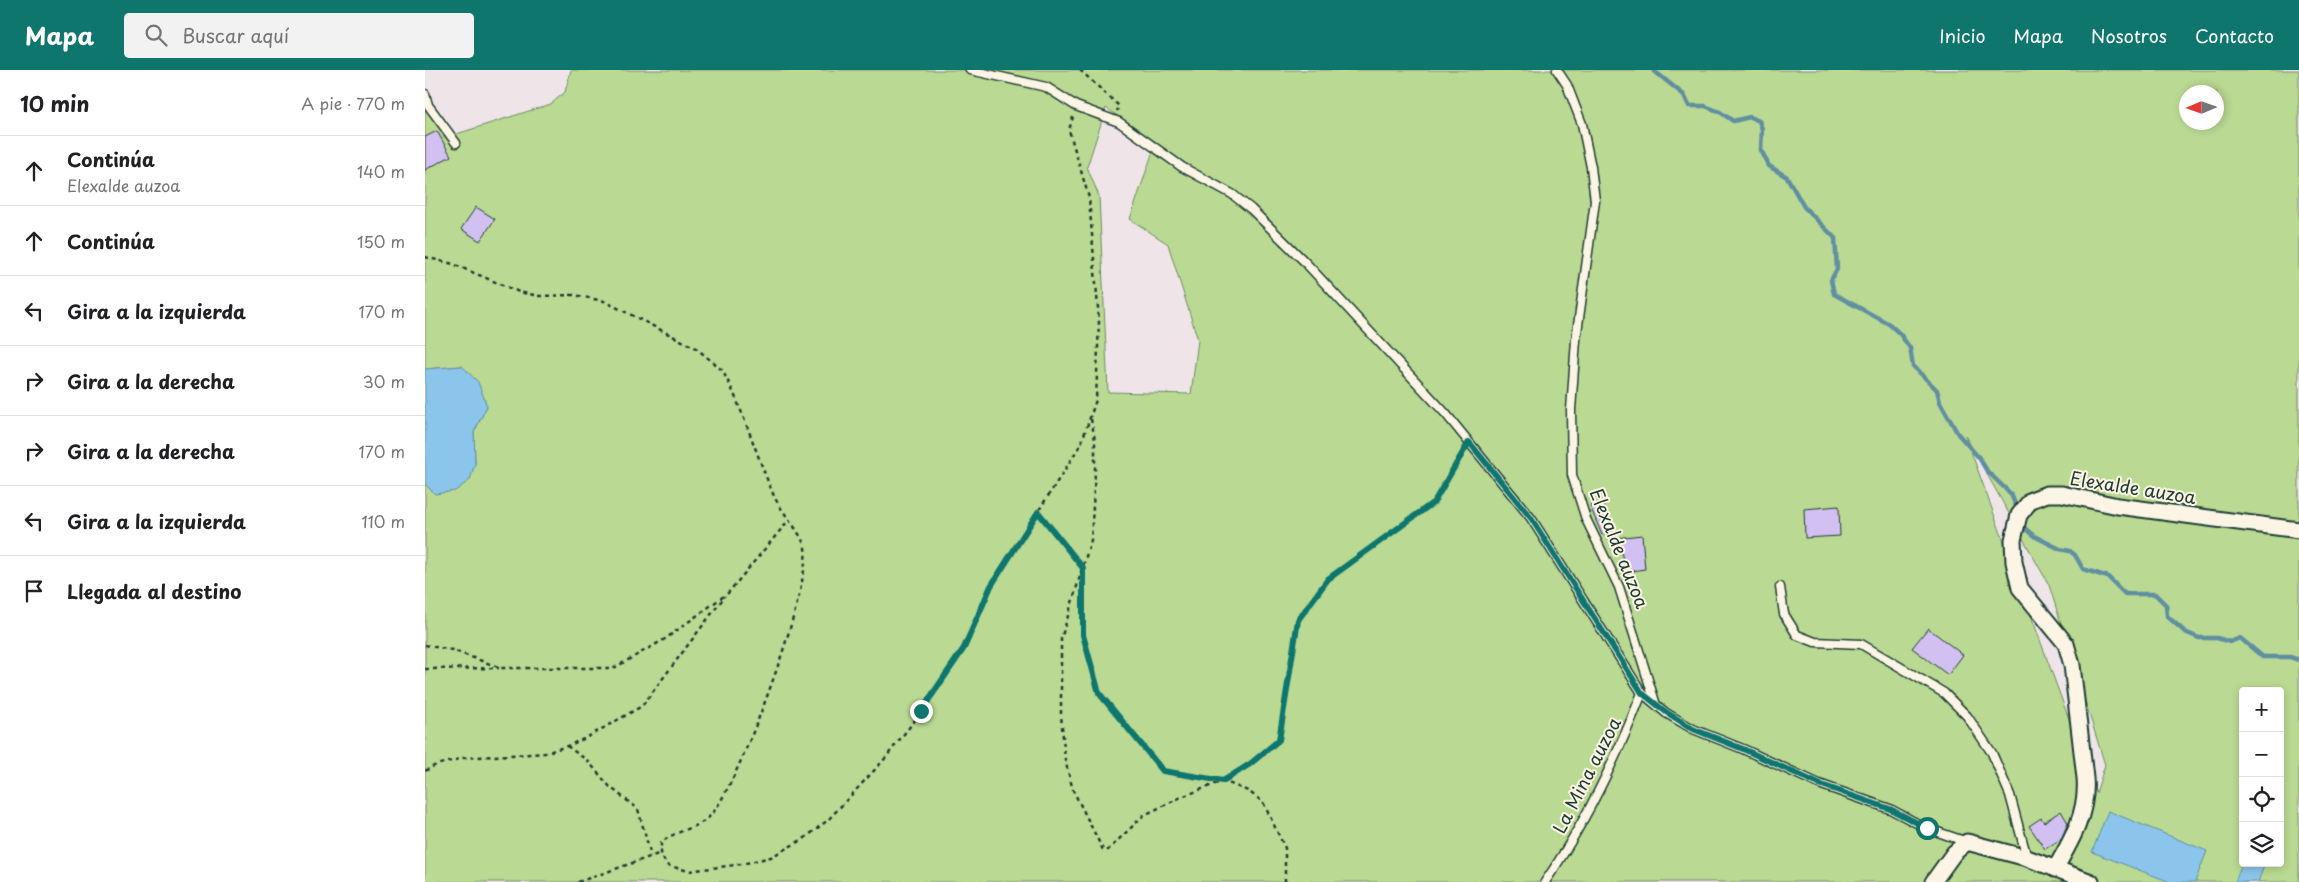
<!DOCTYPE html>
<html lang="es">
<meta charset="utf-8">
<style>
body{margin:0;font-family:"Playpen Sans",sans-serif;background:#f2f2f2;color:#202124}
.controls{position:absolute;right:15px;bottom:15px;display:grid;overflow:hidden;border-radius:5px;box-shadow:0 2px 8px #0003}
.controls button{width:45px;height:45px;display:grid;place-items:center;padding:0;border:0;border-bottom:1px solid #e0e0e0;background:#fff;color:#202124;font:25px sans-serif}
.compass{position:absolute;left:1754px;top:15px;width:45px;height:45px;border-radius:50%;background:#fff;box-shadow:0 2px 8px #0003;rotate:268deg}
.stop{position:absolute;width:15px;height:15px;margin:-11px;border:4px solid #0f766e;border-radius:50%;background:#fff}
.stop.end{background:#0f766e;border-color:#fff;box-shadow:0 1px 5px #0008}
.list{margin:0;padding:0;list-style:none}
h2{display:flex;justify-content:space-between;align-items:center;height:65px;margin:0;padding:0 20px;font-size:21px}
h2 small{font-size:16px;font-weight:400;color:#757577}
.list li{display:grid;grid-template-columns:32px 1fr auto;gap:15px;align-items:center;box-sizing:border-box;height:70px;padding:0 20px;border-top:1px solid #e0e0e0}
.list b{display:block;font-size:19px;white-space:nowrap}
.list p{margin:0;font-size:16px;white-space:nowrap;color:#757577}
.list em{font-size:16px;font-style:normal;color:#757577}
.icon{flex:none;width:28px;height:28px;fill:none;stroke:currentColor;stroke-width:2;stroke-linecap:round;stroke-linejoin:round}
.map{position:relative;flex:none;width:1874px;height:812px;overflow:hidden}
header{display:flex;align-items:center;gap:30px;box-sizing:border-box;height:70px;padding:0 25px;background:#0f766e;color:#fff}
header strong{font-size:24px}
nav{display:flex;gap:28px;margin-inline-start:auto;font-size:18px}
.search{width:350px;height:45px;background:#f2f2f2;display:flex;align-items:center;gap:12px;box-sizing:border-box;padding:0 18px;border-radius:5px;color:#757577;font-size:19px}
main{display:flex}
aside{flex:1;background:#fff}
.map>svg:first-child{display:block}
.green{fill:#bad992;stroke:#6c8b63;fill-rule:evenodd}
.water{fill:#8cc5eb;stroke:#608fa2}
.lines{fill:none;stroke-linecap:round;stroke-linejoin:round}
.stream{stroke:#608fa2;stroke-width:4.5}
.building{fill:#d1c0f1;stroke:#1f3d34}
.service-casing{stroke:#1f3d34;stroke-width:11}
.minor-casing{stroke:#1f3d34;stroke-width:19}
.path{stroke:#1f3d34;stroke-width:2.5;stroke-dasharray:4 4;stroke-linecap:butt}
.service{stroke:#fcf5e5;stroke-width:8}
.minor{stroke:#fcf5e5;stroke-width:15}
.route{stroke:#0f766e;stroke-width:6}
.labels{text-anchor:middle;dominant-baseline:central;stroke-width:4;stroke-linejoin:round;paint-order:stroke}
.street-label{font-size:18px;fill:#1f3d34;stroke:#fcf5e5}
</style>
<header>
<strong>Mapa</strong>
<div class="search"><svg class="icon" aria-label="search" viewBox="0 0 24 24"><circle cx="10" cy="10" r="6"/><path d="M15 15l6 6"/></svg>Buscar aquí</div>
<nav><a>Inicio</a><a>Mapa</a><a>Nosotros</a><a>Contacto</a></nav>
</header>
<main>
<aside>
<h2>10 min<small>A pie · 770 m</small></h2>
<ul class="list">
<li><svg class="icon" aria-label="ahead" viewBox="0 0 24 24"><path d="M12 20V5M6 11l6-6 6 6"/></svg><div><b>Continúa</b><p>Elexalde auzoa</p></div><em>140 m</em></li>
<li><svg class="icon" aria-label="ahead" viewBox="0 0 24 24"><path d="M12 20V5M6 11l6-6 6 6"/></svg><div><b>Continúa</b></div><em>150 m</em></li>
<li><svg class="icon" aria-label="left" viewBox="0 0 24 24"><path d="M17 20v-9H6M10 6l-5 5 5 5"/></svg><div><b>Gira a la izquierda</b></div><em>170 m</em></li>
<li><svg class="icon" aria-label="right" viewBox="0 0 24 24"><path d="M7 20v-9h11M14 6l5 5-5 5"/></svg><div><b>Gira a la derecha</b></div><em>30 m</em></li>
<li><svg class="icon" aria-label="right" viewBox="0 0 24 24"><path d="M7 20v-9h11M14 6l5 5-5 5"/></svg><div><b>Gira a la derecha</b></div><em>170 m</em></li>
<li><svg class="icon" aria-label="left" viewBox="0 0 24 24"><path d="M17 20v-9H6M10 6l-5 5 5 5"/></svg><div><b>Gira a la izquierda</b></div><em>110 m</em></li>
<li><svg class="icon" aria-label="arrive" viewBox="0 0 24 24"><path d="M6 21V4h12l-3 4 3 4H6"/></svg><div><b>Llegada al destino</b></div></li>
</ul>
</aside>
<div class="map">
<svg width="1874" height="812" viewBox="0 0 1874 812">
<rect width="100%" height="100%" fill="#efe5e9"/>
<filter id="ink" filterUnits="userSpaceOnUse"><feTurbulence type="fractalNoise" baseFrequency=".02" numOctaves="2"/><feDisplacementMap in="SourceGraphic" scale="10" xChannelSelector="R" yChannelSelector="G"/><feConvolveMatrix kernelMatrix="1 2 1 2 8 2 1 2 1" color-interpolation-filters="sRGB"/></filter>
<g filter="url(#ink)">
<path class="green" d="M146 0H1874V812H0V414L10 424 50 394 49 362 62 336 37 296 0 299V19L19 68 126 34 140 22ZM1762 22H1792V52H1762ZM681 38 731 72 705 149 743 174 773 270 766 324 683 322 674 126 662 97ZM1540 365 1624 515 1680 695 1671 723ZM1818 621H1855V793H1818Z"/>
<g class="water">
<polygon points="37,296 53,312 62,336 49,362 50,394 45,410 30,421 10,424 0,414 0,299"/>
<polygon points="1683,741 1782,781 1770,812 1745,812 1667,782"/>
<polygon points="1818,790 1818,793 1840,793 1833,812 1810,812"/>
</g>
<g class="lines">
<g class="stream">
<polyline points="1228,0 1259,25 1264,36 1280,36 1295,42 1308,51 1325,47 1334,51 1337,59 1336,80 1344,96 1362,107 1379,137 1410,168 1412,199 1406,210 1409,224 1464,254 1475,264 1485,278 1488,296 1512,320 1515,332 1533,364 1555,389 1562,401 1586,424 1590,434"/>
<polyline points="1597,456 1609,466 1635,479 1645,481 1650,485 1658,499 1683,507 1700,524 1730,524 1741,535 1742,546 1760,562 1774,568 1792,568 1805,572 1815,568 1838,587 1865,587 1874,590"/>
</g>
</g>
<g class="building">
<polygon points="12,61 26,86 0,100 0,67"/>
<polygon points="51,137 70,149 55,171 36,159"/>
<polygon points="1177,431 1188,461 1177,465 1165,436"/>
<polygon points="1414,436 1415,466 1380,468 1379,439"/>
<polygon points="1217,465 1220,499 1200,502 1196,480 1191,481 1190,468"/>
<polygon points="1503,558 1538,585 1523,605 1487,578"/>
<polygon points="1636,741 1643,753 1636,769 1620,779 1604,756 1616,748 1619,752"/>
</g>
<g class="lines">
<g class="service-casing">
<g id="service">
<polyline points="545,0 621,17 651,36 694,52 757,97 807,124 826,139 879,191 1021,344 1106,448 1217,623"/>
<polyline points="1132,0 1142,15 1157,54 1166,97 1170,131 1151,270 1146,340 1147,405 1161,449 1194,517 1230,632"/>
<polyline points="0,24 3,35 31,73"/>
<polyline points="1355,517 1359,544 1372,565 1390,572 1436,574 1519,623 1542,646 1567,683 1585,725 1602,788"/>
<path d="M1120 812C1159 755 1192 687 1217 623L1241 643 1268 659 1318 679 1394 714 1465 739 1501 758 1542 772"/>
</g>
</g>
<g class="minor-casing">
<g id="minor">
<path d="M1630 799C1647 770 1663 742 1660 708L1647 595 1641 574 1595 518 1589 492 1588 470 1594 445 1606 430 1622 424H1637L1693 436 1874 460"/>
<polyline points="1508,812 1529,783 1542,772 1602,788 1666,812"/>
</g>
</g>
<g class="path">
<polyline points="655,0 694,36 692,41"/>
<path d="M0 187 28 194 94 222 114 226 149 225 179 231 271 278 297 300 306 317C322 353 334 391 349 426 357 443 372 457 379 474 392 507 312 720 285 746 271 760 250 760 236 773V783L241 795 264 801 317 794 346 787 380 768 403 750 458 691 497 641 539 578 566 516 656 374 671 330 674 250 664 128 644 60 648 47"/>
<polyline points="666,349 670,370 670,402 666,470 636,569 636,645 640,690 648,720 678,780 683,780 719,745 754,728 798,711 823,721 838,732 860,778 860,812"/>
<polyline points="613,442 658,498 658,565 674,623 739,701 798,711 825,694 854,670 873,550 903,509 1009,432 1039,382"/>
<polyline points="0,575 27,580 76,598 189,598 240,569 303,523 363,451"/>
<polyline points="0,599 74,598"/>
<polyline points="142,676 163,691 185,717 213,739 226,786"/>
<polyline points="0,701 11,695 38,688 120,683 142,676 161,668 217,636 300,526"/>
<polyline points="153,812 236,783"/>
</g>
<use href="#service" class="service"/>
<use href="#minor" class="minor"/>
</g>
</g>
<g class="lines" filter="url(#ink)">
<polyline class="route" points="496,641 539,578 566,516 613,442 658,498 658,565 674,623 738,701 798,711 825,694 854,670 873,550 903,509 1009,432 1044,372 1106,448 1217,623 1241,642 1268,659 1318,679 1394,714 1465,739 1502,758"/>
</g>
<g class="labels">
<g class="street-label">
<text transform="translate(1708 417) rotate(9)">Elexalde auzoa</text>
<text transform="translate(1195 478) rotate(68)">Elexalde auzoa</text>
<text transform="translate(1161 705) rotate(-63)">La Mina auzoa</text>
</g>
</g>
</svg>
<div class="controls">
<button>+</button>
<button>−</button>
<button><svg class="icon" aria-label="locate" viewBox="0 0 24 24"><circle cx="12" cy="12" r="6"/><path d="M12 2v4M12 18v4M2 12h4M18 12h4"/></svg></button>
<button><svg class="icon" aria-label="layers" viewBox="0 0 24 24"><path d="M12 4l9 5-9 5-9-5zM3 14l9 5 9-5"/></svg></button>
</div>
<svg class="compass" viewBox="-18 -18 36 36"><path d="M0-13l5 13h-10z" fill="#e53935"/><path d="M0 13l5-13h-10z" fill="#757577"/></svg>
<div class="stop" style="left:1502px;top:758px"></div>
<div class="stop end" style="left:496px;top:641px"></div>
</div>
</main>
